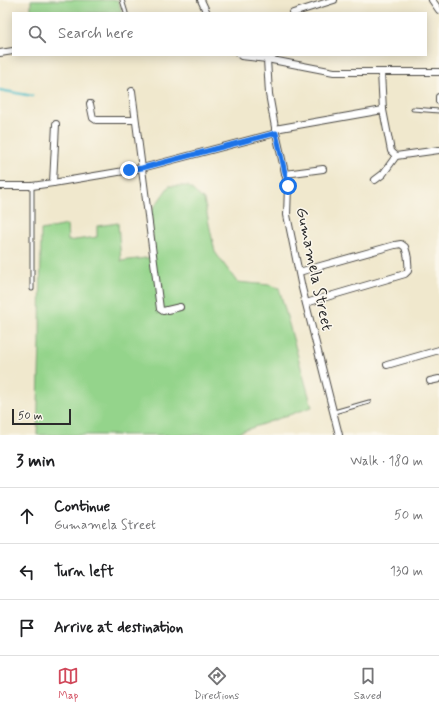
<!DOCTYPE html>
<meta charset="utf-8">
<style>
body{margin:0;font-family:Mynerve,sans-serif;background:#f2f2f2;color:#202124}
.scale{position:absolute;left:12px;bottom:10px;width:59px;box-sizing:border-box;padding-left:4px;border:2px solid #2b2b2b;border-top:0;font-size:11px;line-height:14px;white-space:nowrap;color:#2b2b2b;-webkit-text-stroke:3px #fbf7ec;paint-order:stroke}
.stop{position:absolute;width:12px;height:12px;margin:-9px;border:3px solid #1a73e8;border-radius:50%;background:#fff}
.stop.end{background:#1a73e8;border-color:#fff;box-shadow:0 1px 4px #0008}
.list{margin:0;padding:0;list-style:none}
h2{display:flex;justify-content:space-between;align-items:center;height:52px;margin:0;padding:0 16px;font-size:17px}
h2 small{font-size:13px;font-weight:400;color:#757577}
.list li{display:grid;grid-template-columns:26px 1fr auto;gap:12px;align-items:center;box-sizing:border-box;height:56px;padding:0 16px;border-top:1px solid #e0e0e0}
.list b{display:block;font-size:15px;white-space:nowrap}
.list p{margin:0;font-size:13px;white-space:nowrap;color:#757577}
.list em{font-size:13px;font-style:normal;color:#757577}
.icon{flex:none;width:22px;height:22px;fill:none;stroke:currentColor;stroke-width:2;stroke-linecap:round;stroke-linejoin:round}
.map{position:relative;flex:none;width:439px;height:435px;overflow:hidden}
.search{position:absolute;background:#fff;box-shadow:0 2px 10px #0003;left:12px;right:12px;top:12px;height:44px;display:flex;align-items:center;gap:10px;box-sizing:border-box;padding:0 14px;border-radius:0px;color:#757577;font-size:15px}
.sheet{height:220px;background:#fff}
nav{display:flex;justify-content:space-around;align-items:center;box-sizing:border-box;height:56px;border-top:1px solid #e0e0e0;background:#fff;font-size:11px;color:#757577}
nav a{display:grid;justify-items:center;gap:2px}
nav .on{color:#d1495b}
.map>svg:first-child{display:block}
.green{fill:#94d48b;stroke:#60805b}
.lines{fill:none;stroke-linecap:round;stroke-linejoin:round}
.stream{stroke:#50bdc8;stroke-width:2.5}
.lane-casing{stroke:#494743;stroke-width:5}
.street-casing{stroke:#494743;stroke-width:8}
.lane{stroke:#fff;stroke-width:3}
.street{stroke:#fff;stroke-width:6}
.route{stroke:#1a73e8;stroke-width:5}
.labels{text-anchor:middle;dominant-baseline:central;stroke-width:3;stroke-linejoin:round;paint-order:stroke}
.street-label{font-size:16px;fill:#2b2b2b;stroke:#fbf7ec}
</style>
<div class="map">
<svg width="439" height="435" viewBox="0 0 439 435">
<rect width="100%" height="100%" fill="#fbf7ec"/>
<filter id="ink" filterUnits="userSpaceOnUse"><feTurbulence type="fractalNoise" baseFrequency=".025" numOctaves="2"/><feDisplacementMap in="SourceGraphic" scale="8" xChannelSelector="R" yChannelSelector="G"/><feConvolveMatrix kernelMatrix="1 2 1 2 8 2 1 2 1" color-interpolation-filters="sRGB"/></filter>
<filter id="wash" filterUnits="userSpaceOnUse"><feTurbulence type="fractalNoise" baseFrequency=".012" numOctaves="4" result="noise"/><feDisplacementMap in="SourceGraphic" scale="16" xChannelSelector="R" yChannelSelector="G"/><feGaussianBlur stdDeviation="0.9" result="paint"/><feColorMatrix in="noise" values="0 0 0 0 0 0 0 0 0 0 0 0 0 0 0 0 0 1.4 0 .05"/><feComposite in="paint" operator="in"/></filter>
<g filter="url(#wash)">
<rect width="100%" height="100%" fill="#f0e8cd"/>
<g class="green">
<polygon points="31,0 118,0 122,13 31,13"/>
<polygon points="169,186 188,186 204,200 215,252 237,282 270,285 279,288 312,407 237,433 236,435 37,435 40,343 41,230 67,225 68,241 97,237 97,226 118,223 121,261 154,257 150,213"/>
</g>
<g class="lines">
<polyline class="stream" points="0,90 32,96"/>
</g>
</g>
<g filter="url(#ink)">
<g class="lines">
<g class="lane-casing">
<g id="lane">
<polyline points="122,0 126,13"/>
<polyline points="413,109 439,111"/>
<polyline points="32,289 32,186"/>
<polyline points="334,412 369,402"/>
</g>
</g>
<g class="street-casing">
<g id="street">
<polyline points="201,0 207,13"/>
<polyline points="432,0 439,10"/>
<polyline points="293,13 334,0"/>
<polyline points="0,53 13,51"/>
<polyline points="240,55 241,56 267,59 334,72 439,72"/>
<polyline points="267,59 269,94 276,133 288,186 287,215 302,288 339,435"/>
<polyline points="381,72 383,110 391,151 396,156 439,150"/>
<polyline points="132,91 160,309 163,311 180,307"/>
<polyline points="439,97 439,101"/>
<polyline points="90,104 93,118 96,120 135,120"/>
<polyline points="275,129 383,110"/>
<polyline points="285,174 323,169"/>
<polyline points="375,180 383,174 396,156"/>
<polyline points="53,183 56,124"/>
<polyline points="0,186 32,186 53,183 142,168 276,133"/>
<path d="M299 272 395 245 401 244 405 247C408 255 409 262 408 271L405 274 306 303"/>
<polyline points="387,365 439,350"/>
<polyline points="430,381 439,379"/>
</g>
</g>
<use href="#lane" class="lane"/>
<use href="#street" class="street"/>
</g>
</g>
<g class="lines" filter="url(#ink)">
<polyline class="route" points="129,170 142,168 276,133 288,186"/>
</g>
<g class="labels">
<g class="street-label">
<text transform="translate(314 269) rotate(78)">Gumamela Street</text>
</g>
</g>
</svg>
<div class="scale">50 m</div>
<div class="stop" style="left:288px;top:186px"></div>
<div class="stop end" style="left:129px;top:170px"></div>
<div class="search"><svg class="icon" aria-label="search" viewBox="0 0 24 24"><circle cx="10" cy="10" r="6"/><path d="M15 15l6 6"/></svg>Search here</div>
</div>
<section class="sheet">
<h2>3 min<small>Walk · 180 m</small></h2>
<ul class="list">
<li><svg class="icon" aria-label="ahead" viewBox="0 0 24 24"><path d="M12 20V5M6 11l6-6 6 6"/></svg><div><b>Continue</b><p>Gumamela Street</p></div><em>50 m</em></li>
<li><svg class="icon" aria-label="left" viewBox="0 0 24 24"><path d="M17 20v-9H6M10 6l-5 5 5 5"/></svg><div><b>Turn left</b></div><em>130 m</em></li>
<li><svg class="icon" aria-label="arrive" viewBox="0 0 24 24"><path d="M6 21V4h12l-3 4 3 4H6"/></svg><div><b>Arrive at destination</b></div></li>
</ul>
</section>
<nav>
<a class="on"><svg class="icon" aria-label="map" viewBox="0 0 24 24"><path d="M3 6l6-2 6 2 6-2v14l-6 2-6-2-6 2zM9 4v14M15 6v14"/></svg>Map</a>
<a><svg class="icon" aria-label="directions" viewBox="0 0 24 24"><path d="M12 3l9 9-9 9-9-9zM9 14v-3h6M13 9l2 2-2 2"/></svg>Directions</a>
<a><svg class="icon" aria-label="saved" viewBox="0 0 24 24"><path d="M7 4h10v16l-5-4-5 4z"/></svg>Saved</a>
</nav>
